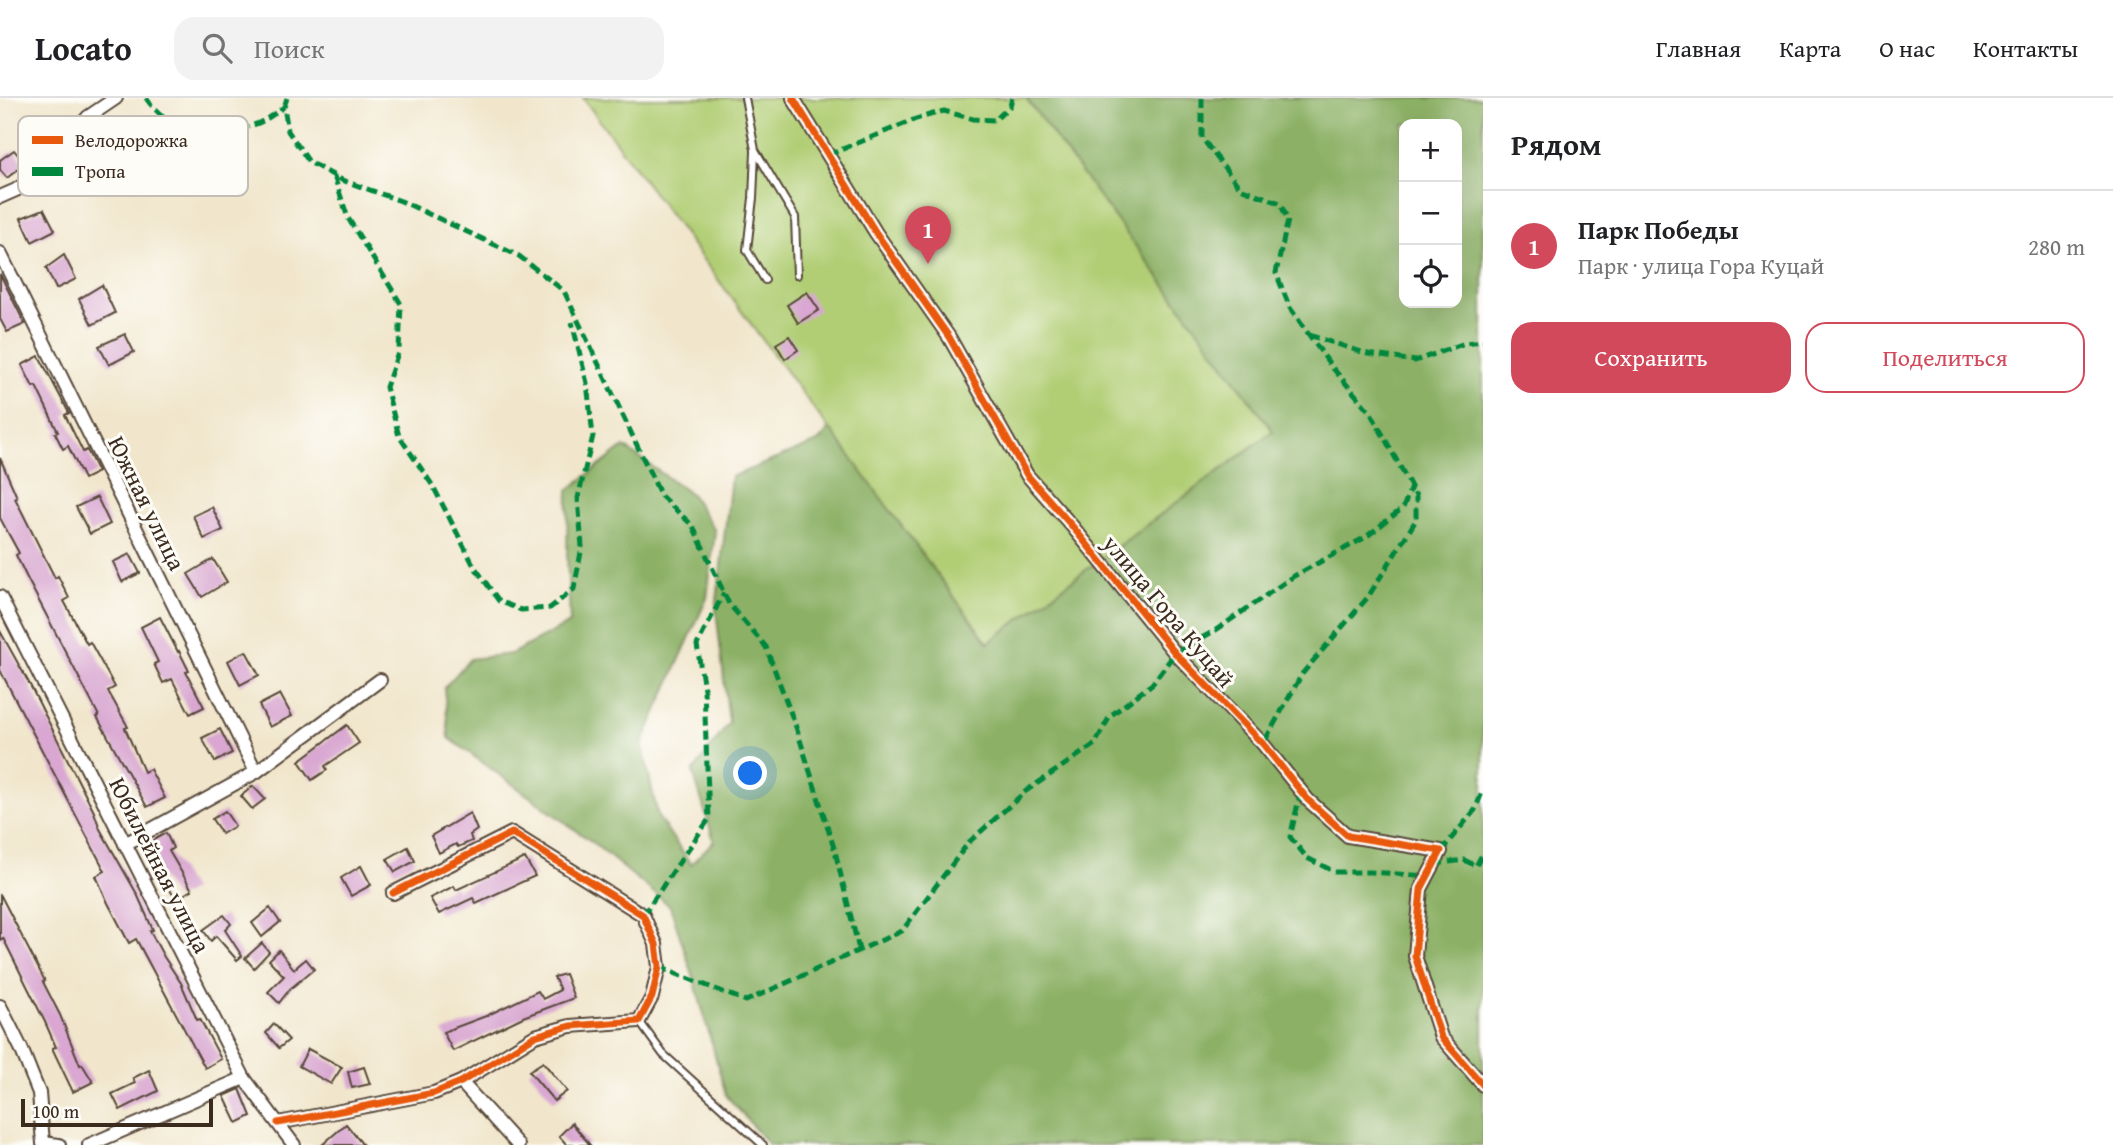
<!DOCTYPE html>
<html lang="ru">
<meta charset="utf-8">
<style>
body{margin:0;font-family:"Gentium Book Plus",serif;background:#f2f2f2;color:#202124}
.controls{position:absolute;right:21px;top:21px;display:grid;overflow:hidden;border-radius:14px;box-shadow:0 7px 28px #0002}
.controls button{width:63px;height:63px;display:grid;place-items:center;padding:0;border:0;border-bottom:2px solid #e0e0e0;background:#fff;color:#202124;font:35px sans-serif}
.scale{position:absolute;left:21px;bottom:18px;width:192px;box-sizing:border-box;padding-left:7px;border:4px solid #3b2a1e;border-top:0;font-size:19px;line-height:24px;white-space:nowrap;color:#3b2a1e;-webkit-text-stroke:5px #fdfcf7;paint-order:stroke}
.you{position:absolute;left:751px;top:676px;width:24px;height:24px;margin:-18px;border:5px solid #fff;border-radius:50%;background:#1a73e8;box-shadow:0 0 0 10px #1a73e833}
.badge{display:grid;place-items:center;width:46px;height:46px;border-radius:50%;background:#d1495b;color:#fff;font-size:23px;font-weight:700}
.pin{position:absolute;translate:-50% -58px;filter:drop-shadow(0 2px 4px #0008)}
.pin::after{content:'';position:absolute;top:37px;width:24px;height:21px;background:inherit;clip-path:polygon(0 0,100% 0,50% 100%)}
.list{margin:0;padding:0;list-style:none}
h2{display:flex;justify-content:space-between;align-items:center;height:91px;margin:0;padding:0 28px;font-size:30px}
h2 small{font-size:23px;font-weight:400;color:#757577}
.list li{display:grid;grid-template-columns:46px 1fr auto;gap:21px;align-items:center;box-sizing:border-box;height:112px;padding:0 28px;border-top:2px solid #e0e0e0}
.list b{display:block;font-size:26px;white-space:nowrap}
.list p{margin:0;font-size:23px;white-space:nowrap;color:#757577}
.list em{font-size:23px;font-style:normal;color:#757577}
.actions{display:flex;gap:14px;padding:21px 28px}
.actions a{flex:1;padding:16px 0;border:2px solid #d1495b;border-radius:21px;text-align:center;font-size:24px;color:#d1495b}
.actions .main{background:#d1495b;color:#fff}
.icon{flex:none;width:38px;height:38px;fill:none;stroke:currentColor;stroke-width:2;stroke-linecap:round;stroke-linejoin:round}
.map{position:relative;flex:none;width:1483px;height:1047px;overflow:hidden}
header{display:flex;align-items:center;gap:42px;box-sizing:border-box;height:98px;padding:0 35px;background:#fff;border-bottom:2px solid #e0e0e0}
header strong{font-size:33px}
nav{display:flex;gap:38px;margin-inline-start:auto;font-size:24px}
.search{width:490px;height:63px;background:#f2f2f2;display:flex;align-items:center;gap:18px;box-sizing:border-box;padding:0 24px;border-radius:21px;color:#757577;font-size:26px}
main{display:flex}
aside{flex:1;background:#fff}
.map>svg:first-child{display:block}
.green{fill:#b1ce74;stroke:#767c49;stroke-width:2}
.forest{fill:#8cb166;stroke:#646e42;stroke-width:2;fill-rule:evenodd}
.building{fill:#d9a7d1}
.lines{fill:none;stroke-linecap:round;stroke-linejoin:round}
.lane-casing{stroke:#564638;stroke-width:10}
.street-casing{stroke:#564638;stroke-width:16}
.lane{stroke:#fff;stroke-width:6}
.street{stroke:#fff;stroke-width:12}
.quiet{stroke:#00873e;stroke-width:5;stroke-dasharray:10 5;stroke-linecap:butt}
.cycleway-casing{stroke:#fdfcf7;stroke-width:11}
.cycleway{stroke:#e8590c;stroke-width:7}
.labels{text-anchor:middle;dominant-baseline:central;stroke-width:6;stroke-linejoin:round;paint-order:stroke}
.street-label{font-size:24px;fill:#3b2a1e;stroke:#fdfcf7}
.key{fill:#fdfcf7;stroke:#c3bdb6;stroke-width:2}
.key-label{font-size:19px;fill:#3b2a1e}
</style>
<header>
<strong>Locato</strong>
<div class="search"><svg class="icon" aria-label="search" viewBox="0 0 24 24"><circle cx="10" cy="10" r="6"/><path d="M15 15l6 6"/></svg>Поиск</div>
<nav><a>Главная</a><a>Карта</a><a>О нас</a><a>Контакты</a></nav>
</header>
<main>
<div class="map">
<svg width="1483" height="1047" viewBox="0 0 1483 1047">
<rect width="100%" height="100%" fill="#fdfcf7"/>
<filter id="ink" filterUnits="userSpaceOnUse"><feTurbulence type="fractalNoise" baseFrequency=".0143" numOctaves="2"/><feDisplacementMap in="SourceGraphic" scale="14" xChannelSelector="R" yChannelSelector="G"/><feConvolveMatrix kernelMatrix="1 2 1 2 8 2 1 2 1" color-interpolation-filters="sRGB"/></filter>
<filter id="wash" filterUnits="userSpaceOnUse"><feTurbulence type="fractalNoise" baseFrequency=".00686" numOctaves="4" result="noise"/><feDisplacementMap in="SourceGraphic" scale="28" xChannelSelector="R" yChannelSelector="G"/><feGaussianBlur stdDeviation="1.57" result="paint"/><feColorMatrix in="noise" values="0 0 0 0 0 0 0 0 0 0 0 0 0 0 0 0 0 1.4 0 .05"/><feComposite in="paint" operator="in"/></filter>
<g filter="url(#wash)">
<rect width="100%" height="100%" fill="#f1e6cc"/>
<polygon class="green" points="583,0 1026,0 1273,333 988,545"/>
<path class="forest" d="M1026 0H1483V1047H769L726 997 694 881 670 808 592 744 449 640 444 590 470 561 511 556 570 525 567 456 568 392 624 349 691 396 715 433 707 500 642 646 658 719 691 766 714 743 693 674 729 625 716 512 731 379 818 344 830 331 988 545 1273 333ZM1404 26H1457V205H1404Z"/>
<g id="blocks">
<g class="building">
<polygon points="14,52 25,66 7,80 0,72 0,62"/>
<polygon points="44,111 55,132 32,144 21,120"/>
<polygon points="64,157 76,181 56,191 46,170"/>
<polygon points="0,176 25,226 7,234 0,221"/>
<polygon points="102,187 115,215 92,227 79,201"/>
<polygon points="807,194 819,212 798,225 787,207"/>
<polygon points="125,236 134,254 109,267 99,248"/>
<polygon points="789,238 798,252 785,261 776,246"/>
<polygon points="39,258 69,315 65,317 83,354 87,352 98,374 84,381 68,348 63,351 55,335 58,334 36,288 33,289 22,267"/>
<polygon points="0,360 17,399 15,400 55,480 58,478 69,500 64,503 87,546 90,544 115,589 108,593 128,629 125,630 144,674 150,671 165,700 147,709 97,619 99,618 27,480 16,457 19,455 0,420"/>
<polygon points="97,399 110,426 90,436 76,409"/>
<polygon points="212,409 223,432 204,441 193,418"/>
<polygon points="130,456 140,475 122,484 113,464"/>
<polygon points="213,461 227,484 202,499 188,476"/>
<polygon points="160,519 178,554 179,553 189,573 186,574 204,609 190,616 172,581 163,585 154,566 158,564 141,529"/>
<polygon points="0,533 29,585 94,714 100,731 137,796 153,832 150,833 164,859 181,885 197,922 200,921 221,961 205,970 136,841 129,845 108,805 96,778 105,773 0,572"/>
<polygon points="246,553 259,577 240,587 228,563"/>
<polygon points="280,596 292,618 270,629 259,607"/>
<polygon points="347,627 359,645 325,668 327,672 312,682 299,663"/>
<polygon points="220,631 232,655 215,664 202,640"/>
<polygon points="253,688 265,701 252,711 241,698"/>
<polygon points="225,713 235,728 222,736 212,721"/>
<polygon points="470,715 477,732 470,737 472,743 458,749 456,746 439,755 431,738"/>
<polygon points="166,735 173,750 169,753 192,792 176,801 155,770 158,768 147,746"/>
<polygon points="408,749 415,763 395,774 387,761"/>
<polygon points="525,760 535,778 476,805 473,800 439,816 430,800 454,788 456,792"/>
<polygon points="361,768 371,787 351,798 341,780"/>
<polygon points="0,796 45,883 43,884 60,917 80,967 82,966 93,984 73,994 52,950 56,949 45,924 3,840 0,842"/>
<polygon points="270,810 280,824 262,839 252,825"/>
<polygon points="224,817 231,826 225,832 242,858 237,862 216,838 211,843 203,832"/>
<polygon points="262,845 269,854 254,870 245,860"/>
<polygon points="279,852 294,871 306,861 314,871 290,891 279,905 268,894 284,878 269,862"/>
<polygon points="565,876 574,900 523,919 453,953 443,934 486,918 538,893 543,901 560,892 554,879"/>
<polygon points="274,926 289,942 279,950 266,935"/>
<polygon points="308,951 342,969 331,986 299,968"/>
<polygon points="543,964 567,993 554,1003 529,973"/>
<polygon points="364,969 370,986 352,990 348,974"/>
<polygon points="149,972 158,993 120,1012 112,996 135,985 133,980"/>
<polygon points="240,991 251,1018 237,1025 224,998"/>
<polygon points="572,1025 590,1047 567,1047 559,1038"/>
<polygon points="346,1026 363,1047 322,1047"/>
</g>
</g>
</g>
<g filter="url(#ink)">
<use href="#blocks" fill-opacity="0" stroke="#564638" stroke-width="2"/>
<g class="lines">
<g class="lane-casing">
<g id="lane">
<polyline points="745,0 755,52 795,119 797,177"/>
<polyline points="755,54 753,100 747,152 765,182"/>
<polyline points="639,923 663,956 763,1047"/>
</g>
</g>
<g class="street-casing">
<g id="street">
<polyline points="793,0 876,135 949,239 1027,377 1072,428 1175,555 1263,646 1308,702 1348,738 1441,753 1421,791 1415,858 1441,939 1483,987"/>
<polyline points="0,99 16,92 43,73 88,19 116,0"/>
<polyline points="0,155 256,674"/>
<polyline points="0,499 244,980 294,1047"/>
<polyline points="125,746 256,674 380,582"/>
<polyline points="0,908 21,950 39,995 43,1045"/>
<polyline points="461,984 518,1047"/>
<polyline points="278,1025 434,995 461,984 535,938 570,928 639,923 652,899 659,869 656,846 643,817 512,735 393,795"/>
<polyline points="43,1045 59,1047"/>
<polyline points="89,1047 244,980"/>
</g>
</g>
<use href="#lane" class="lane"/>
<use href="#street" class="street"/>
<g class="quiet">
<path d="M146 0C171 37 216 42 256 26 265 23 275 15 284 9"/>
<polyline points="287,0 284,9 288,33 309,64 342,82 401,103 519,158 564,193 661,398 693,428 729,506 766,549 796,629 835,753 859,852"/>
<polyline points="1202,0 1202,40 1240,90 1280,105 1288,122 1276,175 1290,210 1331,268 1371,315 1416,398 1416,422 1368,499 1302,576 1263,646"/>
<polyline points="828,57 916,21 944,13 973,21 995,22 1010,8 1012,0"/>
<polyline points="334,78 348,120 401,206 399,252 386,289 399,338 433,388 474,468 499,503 521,512 550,510 574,491 582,449 578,400 593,338 587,285 572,224"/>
<polyline points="1309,237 1368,256 1415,263 1465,245 1483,243"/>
<polyline points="1301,693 1290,739 1307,760 1335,774 1370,774 1427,778"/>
<polyline points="1441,753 1475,712 1483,692"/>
<polyline points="1434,766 1464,762 1476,768 1483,755"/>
<polyline points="643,817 709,721 704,591 697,547 724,495"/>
<polyline points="659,869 746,903 902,833 969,744 1026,693 1095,646 1110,618 1152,586 1175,555 1216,532 1294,478 1366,439 1403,410 1411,389"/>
</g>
<g class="cycleway-casing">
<g id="cycleway">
<polyline points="793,0 876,135 949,239 1027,377 1072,428 1175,555 1263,646 1308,702 1348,738 1441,753 1421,791 1415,858 1441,939 1483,987"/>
<polyline points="278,1025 434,995 461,984 535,938 570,928 639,923 652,899 659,869 656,846 643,817 512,735 393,795"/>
</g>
</g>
<use href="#cycleway" class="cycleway"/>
</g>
</g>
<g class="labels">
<g class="street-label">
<text transform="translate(147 405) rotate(64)">Южная улица</text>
<text transform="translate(1169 513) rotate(50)">улица Гора Куцай</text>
<text transform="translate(160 767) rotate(63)">Юбилейная улица</text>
</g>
</g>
<rect x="18" y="18" width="230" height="80" rx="10" class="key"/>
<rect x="32" y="38" width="31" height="8" fill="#e8590c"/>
<rect x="32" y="69" width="31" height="9" fill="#00873e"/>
<g class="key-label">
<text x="75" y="49">Велодорожка</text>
<text x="75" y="80">Тропа</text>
</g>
</svg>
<div class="controls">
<button>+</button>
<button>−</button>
<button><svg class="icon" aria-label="locate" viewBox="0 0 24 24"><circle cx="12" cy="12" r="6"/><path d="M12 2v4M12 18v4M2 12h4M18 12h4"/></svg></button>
</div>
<div class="scale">100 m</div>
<div class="you"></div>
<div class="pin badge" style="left:928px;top:166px">1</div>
</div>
<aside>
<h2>Рядом<small></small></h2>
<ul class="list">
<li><span class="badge">1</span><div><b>Парк Победы</b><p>Парк · улица Гора Куцай</p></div><em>280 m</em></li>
</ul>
<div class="actions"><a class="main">Сохранить</a><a>Поделиться</a></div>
</aside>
</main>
